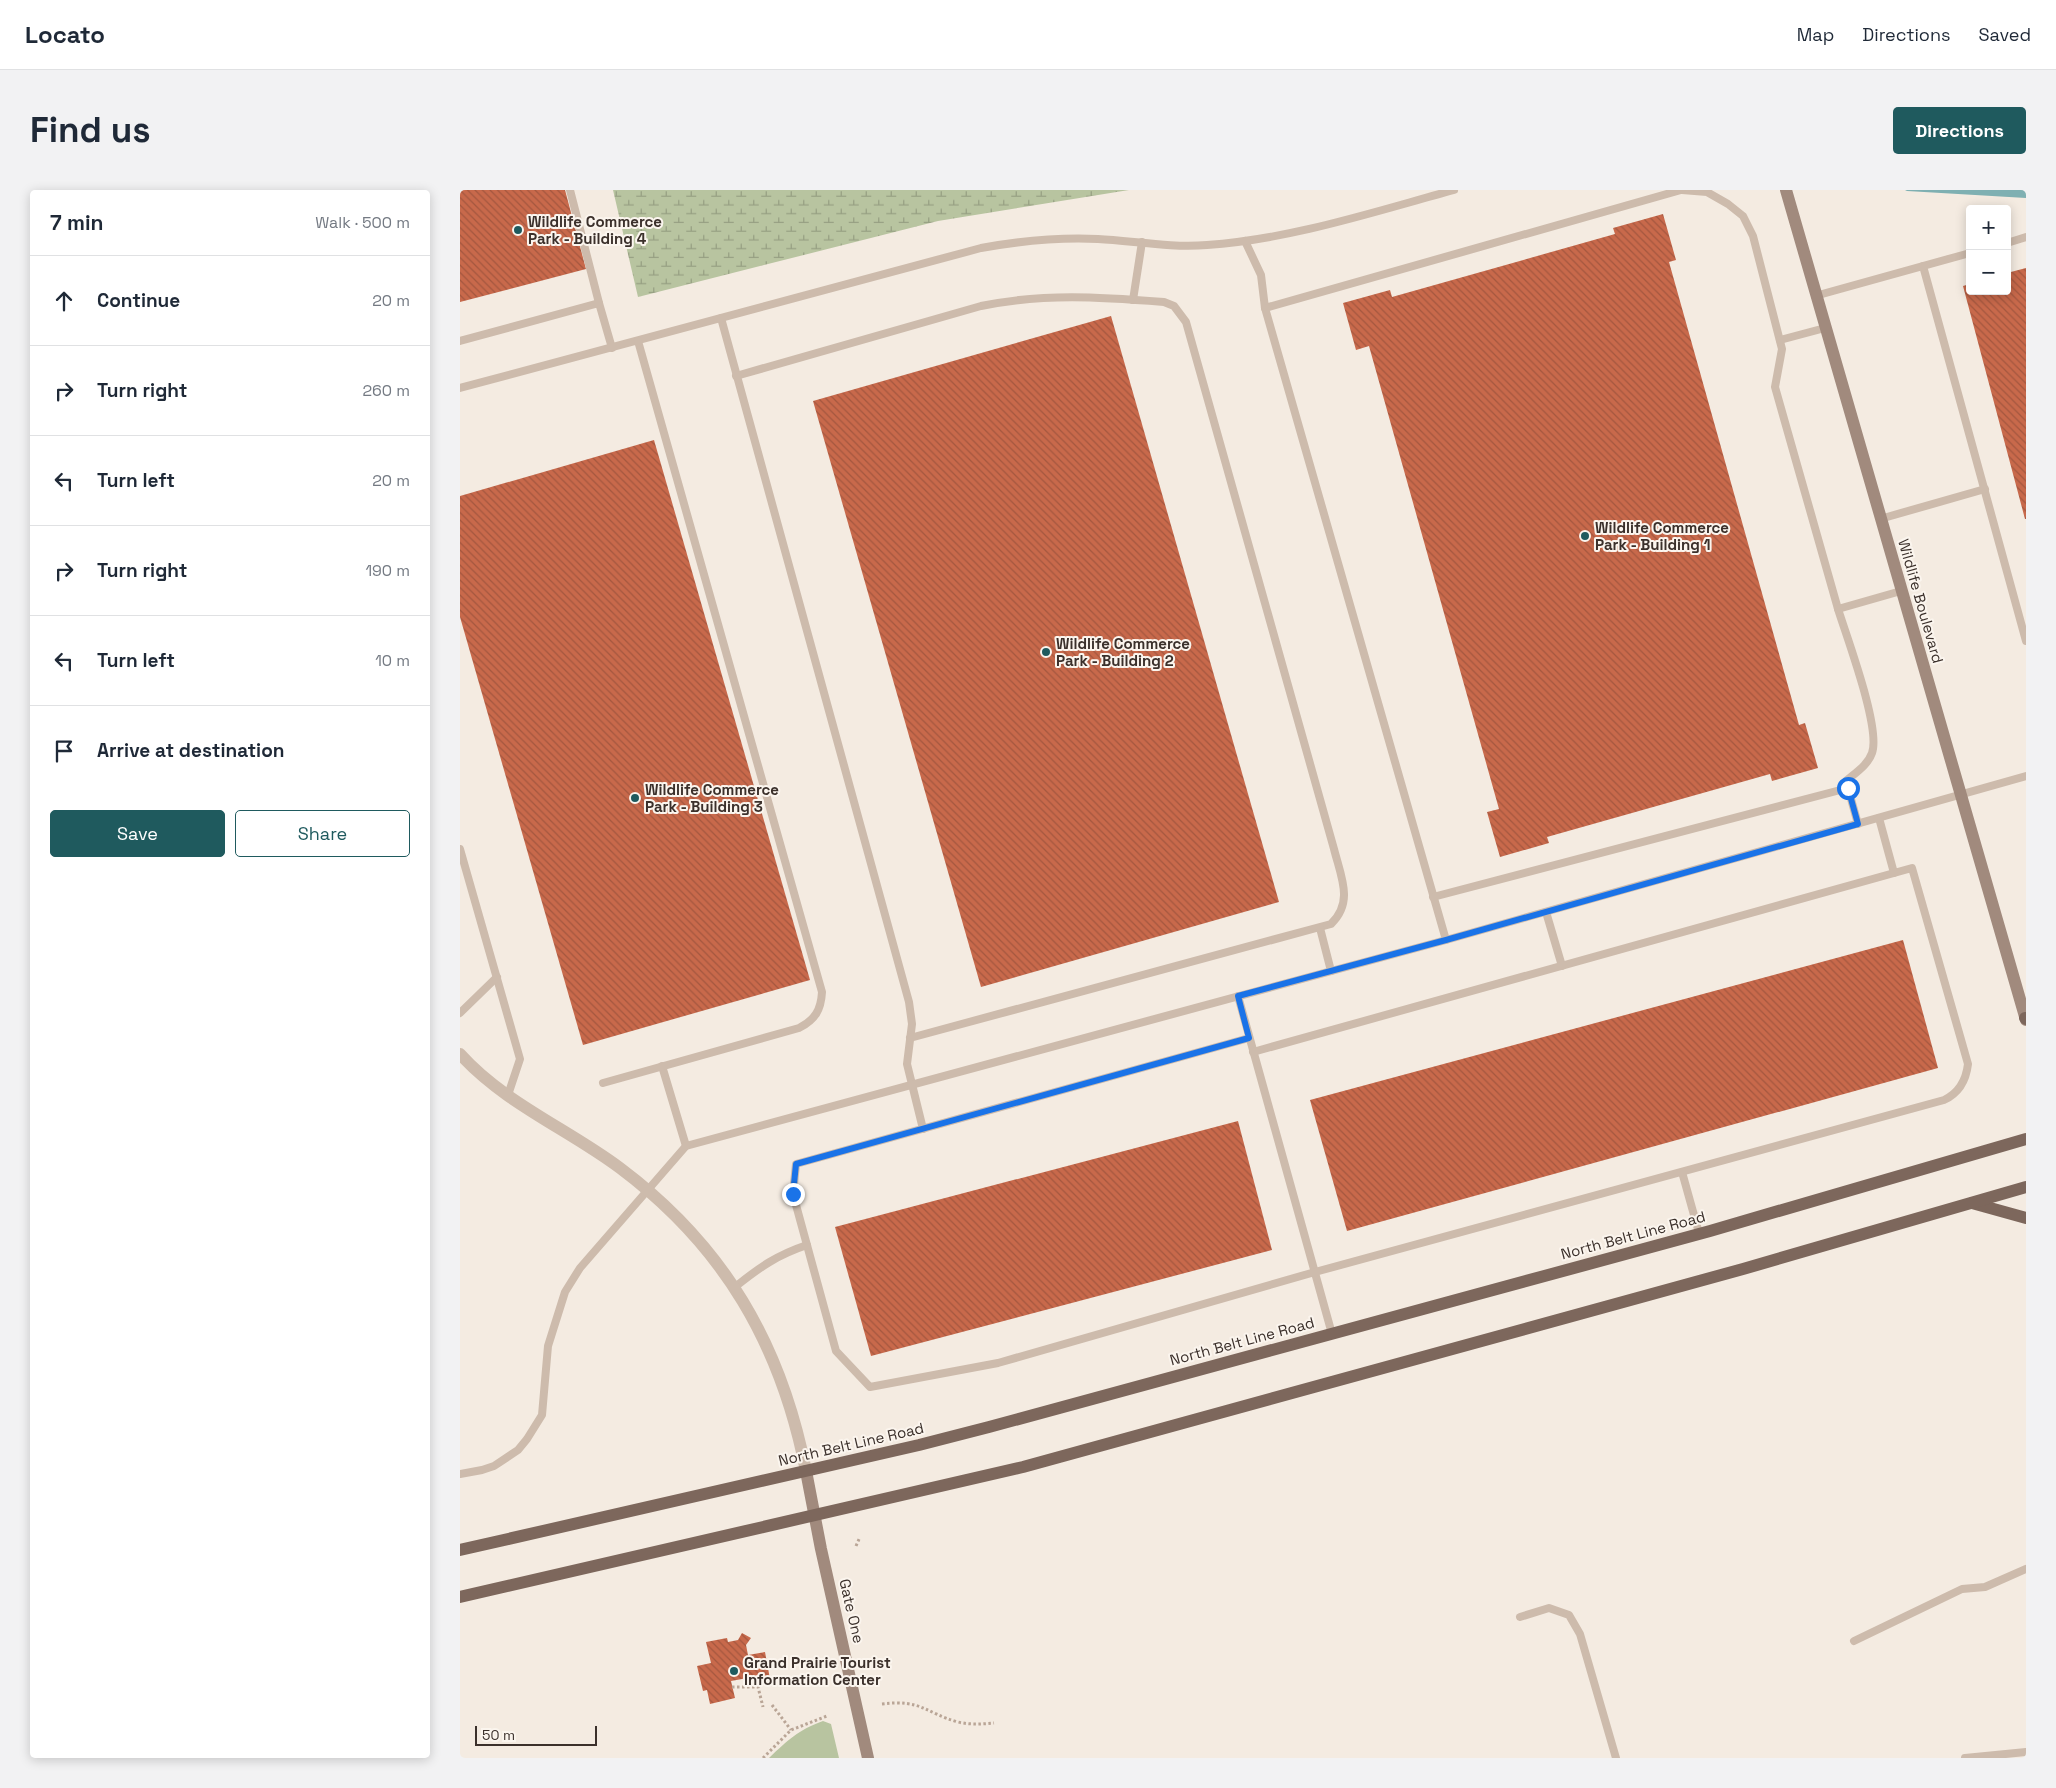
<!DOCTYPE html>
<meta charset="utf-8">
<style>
body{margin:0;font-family:"Space Grotesk",sans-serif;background:#f2f2f3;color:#1f2937}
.controls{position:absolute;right:15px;top:15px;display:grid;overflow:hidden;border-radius:5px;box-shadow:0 2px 12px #0003}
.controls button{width:45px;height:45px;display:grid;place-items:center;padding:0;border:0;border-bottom:1px solid #e0e1e3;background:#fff;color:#1f2937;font:25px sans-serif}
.scale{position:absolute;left:15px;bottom:12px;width:122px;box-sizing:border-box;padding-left:5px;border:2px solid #3b302b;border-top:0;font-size:14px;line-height:18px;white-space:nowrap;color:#3b302b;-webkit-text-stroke:4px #fbf5ee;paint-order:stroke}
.stop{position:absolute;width:15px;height:15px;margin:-11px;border:4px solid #1a73e8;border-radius:50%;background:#fff}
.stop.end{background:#1a73e8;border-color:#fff;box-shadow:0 1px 5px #0008}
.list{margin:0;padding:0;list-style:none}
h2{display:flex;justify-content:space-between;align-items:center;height:65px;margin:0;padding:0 20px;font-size:21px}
h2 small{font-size:16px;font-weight:400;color:#747a83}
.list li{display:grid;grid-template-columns:32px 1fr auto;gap:15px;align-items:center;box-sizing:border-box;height:90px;padding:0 20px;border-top:1px solid #e0e1e3}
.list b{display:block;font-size:19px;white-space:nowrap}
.list em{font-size:16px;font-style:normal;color:#747a83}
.actions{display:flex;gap:10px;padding:15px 20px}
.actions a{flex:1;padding:11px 0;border:1px solid #1f5a5e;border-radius:5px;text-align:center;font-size:18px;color:#1f5a5e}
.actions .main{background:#1f5a5e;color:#fff}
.icon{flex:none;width:28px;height:28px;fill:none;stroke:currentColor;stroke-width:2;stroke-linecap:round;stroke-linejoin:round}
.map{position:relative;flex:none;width:1566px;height:1568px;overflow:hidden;border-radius:5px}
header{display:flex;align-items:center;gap:30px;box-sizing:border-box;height:70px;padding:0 25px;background:#fff;border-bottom:1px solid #e0e1e3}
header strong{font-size:24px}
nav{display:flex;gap:28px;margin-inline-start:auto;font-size:18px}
.intro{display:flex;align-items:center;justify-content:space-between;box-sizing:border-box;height:120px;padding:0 30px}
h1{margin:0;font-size:35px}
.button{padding:12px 22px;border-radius:5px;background:#1f5a5e;color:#fff;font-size:18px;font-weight:700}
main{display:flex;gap:30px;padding:0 30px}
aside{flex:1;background:#fff;border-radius:5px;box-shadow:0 2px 12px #0003}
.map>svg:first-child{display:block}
.grass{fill:#b8c4a0}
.wetland{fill:url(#wetland-marsh)}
.water{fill:#7fb0b2}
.building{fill:url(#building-back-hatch)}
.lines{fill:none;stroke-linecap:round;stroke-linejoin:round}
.path{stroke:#b9a596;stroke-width:3;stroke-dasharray:2.5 2.5;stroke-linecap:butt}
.lane{stroke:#cdbbac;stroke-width:8}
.street{stroke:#cdbbac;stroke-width:12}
.secondary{stroke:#a18a7d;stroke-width:12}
.primary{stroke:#7d675c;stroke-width:12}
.route{stroke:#1a73e8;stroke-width:6}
.poi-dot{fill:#1f5a5e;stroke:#fbf5ee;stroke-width:2}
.labels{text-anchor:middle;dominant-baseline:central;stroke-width:4;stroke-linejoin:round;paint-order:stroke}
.poi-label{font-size:15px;font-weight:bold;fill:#3b302b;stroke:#fbf5ee;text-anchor:start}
.street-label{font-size:15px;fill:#3b302b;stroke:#fbf5ee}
</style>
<header>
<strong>Locato</strong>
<nav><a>Map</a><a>Directions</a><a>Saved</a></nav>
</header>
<div class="intro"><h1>Find us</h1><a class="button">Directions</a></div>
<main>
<aside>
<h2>7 min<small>Walk · 500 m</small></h2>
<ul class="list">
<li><svg class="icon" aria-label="ahead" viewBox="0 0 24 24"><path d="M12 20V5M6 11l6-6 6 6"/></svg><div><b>Continue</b></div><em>20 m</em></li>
<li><svg class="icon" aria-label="right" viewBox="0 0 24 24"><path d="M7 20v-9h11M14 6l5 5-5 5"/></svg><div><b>Turn right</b></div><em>260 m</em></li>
<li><svg class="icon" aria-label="left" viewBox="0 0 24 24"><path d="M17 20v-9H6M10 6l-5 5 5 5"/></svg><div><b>Turn left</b></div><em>20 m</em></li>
<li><svg class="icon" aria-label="right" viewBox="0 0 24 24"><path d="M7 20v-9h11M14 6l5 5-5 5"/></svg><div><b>Turn right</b></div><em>190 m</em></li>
<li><svg class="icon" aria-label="left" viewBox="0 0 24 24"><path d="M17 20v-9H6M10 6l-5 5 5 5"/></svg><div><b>Turn left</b></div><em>10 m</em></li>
<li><svg class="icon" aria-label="arrive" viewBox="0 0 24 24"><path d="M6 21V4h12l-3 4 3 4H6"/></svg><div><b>Arrive at destination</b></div></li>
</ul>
<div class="actions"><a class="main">Save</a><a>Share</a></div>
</aside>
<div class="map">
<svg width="1566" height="1568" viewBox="0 0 1566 1568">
<defs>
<pattern id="wetland-marsh" width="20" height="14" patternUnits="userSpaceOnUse" patternTransform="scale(1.25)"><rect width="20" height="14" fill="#b8c4a0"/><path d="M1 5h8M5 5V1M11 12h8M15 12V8" fill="none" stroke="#97a083"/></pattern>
<pattern id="building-back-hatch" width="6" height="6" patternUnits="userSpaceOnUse" patternTransform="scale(1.25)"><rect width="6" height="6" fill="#c8694b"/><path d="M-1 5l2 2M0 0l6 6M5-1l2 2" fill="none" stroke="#a4573f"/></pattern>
</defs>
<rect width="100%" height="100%" fill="#f4ebe1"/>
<path class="grass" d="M363 1531 371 1534 379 1568H309C328 1550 338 1540 363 1531Z"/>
<polygon class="wetland" points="153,0 669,0 478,31 178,107"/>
<polygon class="water" points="1445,0 1566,0 1566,8 1447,1"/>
<g class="building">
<polygon points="0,0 105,0 126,79 0,112"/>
<polygon points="1203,24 1216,70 1209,72 1339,535 1345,533 1358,578 1312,591 1310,584 1087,647 1089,653 1040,667 1027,622 1039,619 909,156 896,160 883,113 930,100 932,107 1155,44 1153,38"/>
<polygon points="1566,78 1566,329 1565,329 1503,96 1510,94 1510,101 1547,101 1547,83"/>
<polygon points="651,126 819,712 521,797 353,211"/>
<polygon points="194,250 350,790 123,855 0,427 0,306"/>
<polygon points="1443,750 1478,878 887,1041 850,910"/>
<polygon points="778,931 812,1060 411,1166 375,1037"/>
<polygon points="282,1443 291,1448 286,1455 288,1465 305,1462 310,1489 294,1492 293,1487 271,1491 275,1508 250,1514 247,1500 243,1501 237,1476 251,1473 246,1452 267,1448 268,1452 278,1450"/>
</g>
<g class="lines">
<g class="path">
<polyline points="396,1356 400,1347"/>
<polyline points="272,1497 298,1497 303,1517"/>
<path d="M422 1514C462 1509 465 1523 498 1532 510 1535 522 1534 534 1533"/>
<polyline points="312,1515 331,1540"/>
<polyline points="303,1568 331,1540 367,1526"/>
</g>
<g class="lane">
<polyline points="110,0 139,113"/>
<polyline points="1222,0 1247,2 1268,14 1283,26 1293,46 1322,159 1315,197 1378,419"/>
<polyline points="785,51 801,85 805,118 1221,0"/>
<polyline points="1547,53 1566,47"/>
<polyline points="1463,76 1566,451"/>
<polyline points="1355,106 1510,63"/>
<polyline points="673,110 682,52"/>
<polyline points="805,118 986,750"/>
<polyline points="261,128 449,812 452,834 447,874 463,939"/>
<polyline points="1320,150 1365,138"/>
<polyline points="0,151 139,113 152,158"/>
<path d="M276 186 521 116C584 103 640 107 704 112L714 116 726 132 874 659C881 687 894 712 871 734L450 848"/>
<path d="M0 198 521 58C560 51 598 47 638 49 674 51 711 58 747 55 832 49 913 22 994 0"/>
<polyline points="1420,329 1525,299"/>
<path d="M1398 634 1386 591C1395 583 1408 575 1412 563 1421 538 1387 448 1378 419L1441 401"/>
<polyline points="0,659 60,869 48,905"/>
<polyline points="973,707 1388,598"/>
<polyline points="1086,722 1102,776"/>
<polyline points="860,738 871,781"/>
<polyline points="778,806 872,1144"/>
<polyline points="0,823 37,787"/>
<path d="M789 848 336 974 333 1004 376 1161 410 1197 538 1173 855 1082 1484 910C1499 903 1506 891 1508 874L1452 678 1434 683 1419 628"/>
<polyline points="793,862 1434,683"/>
<polyline points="202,876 226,956"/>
<path d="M143 893 339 838C355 830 361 820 362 802L178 151"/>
<polyline points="1222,982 1239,1043"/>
<path d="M275 1097C300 1077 317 1065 347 1055"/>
<polyline points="0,1284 22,1280 34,1276 58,1260 67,1249 82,1225 88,1156 105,1102 120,1078 226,956 986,750 1566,586"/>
<polyline points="1060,1427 1089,1418 1109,1425 1120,1444 1156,1568"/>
<polyline points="1394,1451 1502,1399 1525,1397 1566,1379"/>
<polyline points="1505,1568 1566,1562"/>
</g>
<path class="street" d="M0 864C44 913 108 939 160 978 264 1056 321 1154 346 1281"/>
<g class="secondary">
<polyline points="1326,0 1566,830"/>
<polyline points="346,1281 361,1359 408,1568"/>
</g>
<g class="primary">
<polyline points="1565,828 1566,829"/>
<polyline points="1512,1013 1566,1028"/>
<polyline points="0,1360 459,1255 529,1237 1250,1041 1566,949"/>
<polyline points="0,1407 563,1277 1283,1079 1566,997"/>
</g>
</g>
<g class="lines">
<polyline class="route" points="333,1004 336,974 789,848 778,806 986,750 1398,634 1388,598"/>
</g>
<g class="poi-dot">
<circle cx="58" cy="40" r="5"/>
<circle cx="1125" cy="346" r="5"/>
<circle cx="586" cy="462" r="5"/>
<circle cx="175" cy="608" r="5"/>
<circle cx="274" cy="1481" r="5"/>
</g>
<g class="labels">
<g class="poi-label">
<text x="68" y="31">Wildlife Commerce<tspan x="68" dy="17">Park - Building 4</tspan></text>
<text x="1135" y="337">Wildlife Commerce<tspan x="1135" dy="17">Park - Building 1</tspan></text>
<text x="596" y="453">Wildlife Commerce<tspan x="596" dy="17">Park - Building 2</tspan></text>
<text x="185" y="599">Wildlife Commerce<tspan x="185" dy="17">Park - Building 3</tspan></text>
<text x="284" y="1472">Grand Prairie Tourist<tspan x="284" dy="17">Information Center</tspan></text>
</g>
<g class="street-label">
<text transform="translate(1461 411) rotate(74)">Wildlife Boulevard</text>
<text transform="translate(1173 1045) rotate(-15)">North Belt Line Road</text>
<text transform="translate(782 1151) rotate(-15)">North Belt Line Road</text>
<text transform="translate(391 1254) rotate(-13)">North Belt Line Road</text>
<text transform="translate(392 1421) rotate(77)">Gate One</text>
</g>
</g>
</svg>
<div class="controls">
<button>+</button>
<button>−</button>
</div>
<div class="scale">50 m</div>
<div class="stop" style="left:1388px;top:598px"></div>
<div class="stop end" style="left:333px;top:1004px"></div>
</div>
</main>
